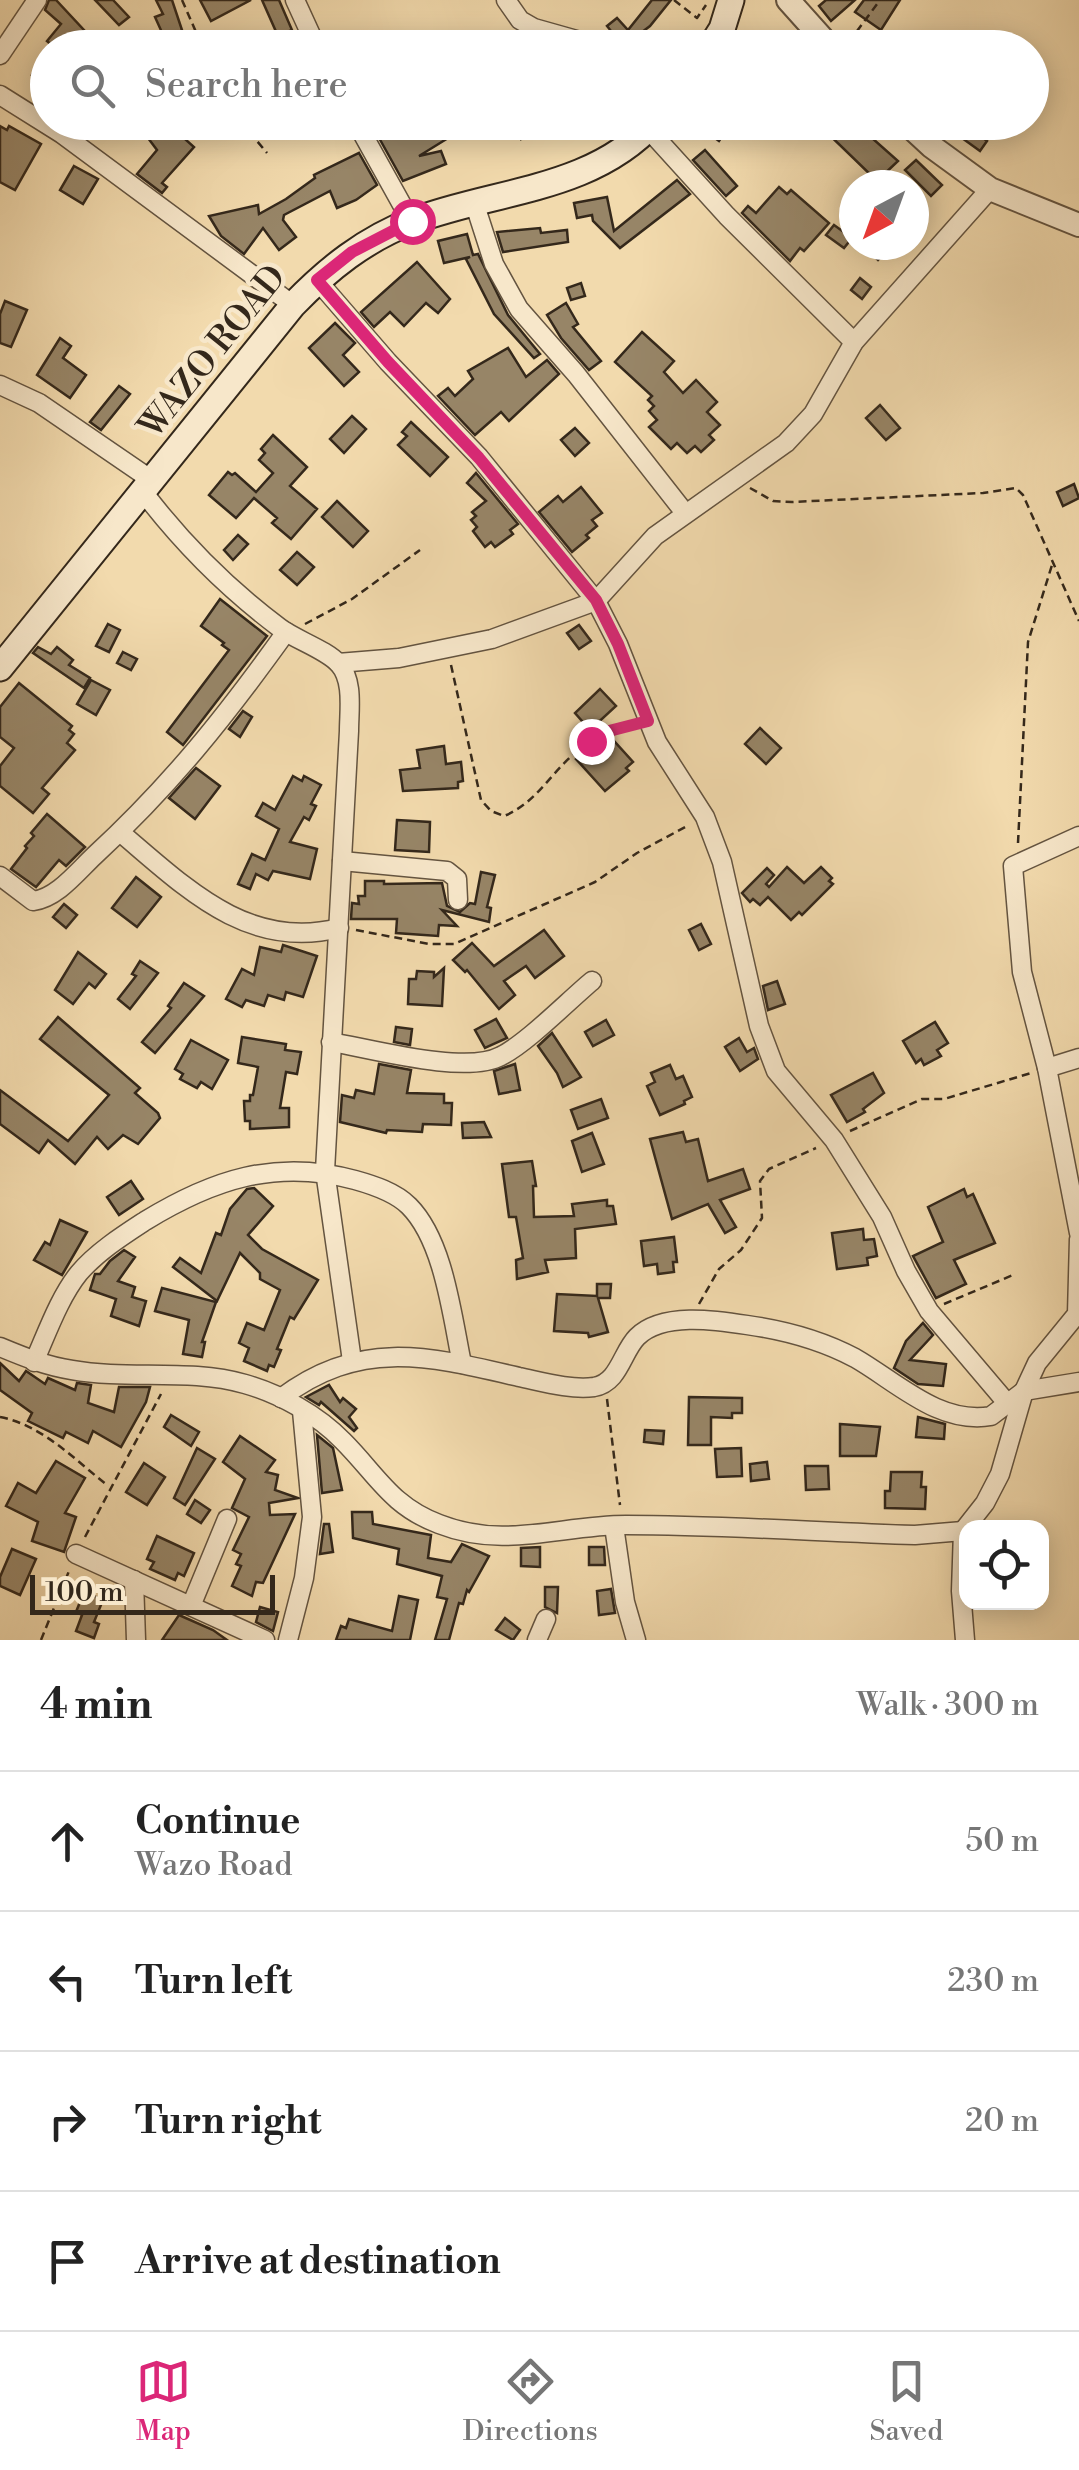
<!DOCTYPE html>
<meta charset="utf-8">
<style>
body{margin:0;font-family:"Libre Bodoni",serif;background:#f2f2f2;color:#222}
.controls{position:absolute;right:30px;bottom:30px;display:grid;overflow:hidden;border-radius:20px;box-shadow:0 5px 25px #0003}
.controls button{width:90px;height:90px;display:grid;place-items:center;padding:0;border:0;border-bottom:2px solid #e0e0e0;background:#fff;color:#222;font:50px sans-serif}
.compass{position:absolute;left:839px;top:170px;width:90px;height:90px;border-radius:50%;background:#fff;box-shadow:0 5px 25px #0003;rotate:221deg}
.scale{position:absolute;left:30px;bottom:25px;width:245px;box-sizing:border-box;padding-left:10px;border:5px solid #34281b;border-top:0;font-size:28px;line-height:35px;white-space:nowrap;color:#34281b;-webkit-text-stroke:8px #f7e7ca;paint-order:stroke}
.stop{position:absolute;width:30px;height:30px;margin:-22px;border:8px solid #db2777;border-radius:50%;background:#fff}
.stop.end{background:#db2777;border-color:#fff;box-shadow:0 2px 10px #0008}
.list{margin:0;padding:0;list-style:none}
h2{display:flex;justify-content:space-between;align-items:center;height:130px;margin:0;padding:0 40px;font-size:42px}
h2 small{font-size:32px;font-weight:400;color:#767676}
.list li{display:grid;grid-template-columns:65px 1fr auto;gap:30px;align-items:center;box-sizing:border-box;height:140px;padding:0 40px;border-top:2px solid #e0e0e0}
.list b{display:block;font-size:38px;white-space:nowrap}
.list p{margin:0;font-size:32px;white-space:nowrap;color:#767676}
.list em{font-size:32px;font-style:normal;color:#767676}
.icon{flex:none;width:55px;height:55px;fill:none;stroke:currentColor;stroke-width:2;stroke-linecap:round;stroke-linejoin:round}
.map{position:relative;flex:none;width:1079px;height:1640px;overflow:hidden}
.search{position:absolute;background:#fff;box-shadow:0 5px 25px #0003;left:30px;right:30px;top:30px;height:110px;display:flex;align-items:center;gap:25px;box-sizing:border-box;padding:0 35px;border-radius:55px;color:#767676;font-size:38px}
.sheet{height:690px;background:#fff}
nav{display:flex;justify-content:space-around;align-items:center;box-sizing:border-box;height:140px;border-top:2px solid #e0e0e0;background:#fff;font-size:28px;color:#767676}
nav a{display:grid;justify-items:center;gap:5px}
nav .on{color:#db2777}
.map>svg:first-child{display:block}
.building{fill:#978567;stroke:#34281b;stroke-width:2.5}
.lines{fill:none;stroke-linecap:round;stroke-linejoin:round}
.minor-casing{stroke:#645440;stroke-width:21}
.tertiary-casing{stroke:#645440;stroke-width:26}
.secondary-casing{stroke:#34281b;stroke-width:29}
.path{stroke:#34281b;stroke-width:2.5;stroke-dasharray:8 5;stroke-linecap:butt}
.minor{stroke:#f7e7ca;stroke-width:18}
.tertiary{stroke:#f7e7ca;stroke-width:22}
.secondary{stroke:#f7e7ca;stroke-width:25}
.route{stroke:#db2777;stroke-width:12}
.labels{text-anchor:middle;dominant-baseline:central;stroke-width:9;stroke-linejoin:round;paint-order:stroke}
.street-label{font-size:35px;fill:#34281b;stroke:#f7e7ca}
</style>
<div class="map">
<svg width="1079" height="1640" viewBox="0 0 1079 1640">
<rect width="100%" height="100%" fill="#f2daad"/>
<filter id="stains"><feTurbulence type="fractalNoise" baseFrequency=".002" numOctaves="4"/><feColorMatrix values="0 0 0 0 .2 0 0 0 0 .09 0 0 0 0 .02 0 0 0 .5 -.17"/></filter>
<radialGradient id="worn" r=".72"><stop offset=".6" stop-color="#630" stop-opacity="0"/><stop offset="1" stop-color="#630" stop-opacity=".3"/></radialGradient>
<g class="building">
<polygon points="49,0 56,0 98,45 113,32 127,48 55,48 47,41 61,24 45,10"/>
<polygon points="95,0 113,0 129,17 119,25"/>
<polygon points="156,0 172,0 182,30 179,32 188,48 169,48 155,17 163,14"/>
<polygon points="200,0 251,0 211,21"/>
<polygon points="262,0 279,0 292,30 278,36"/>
<polygon points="652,0 671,0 650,26 621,48 617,44 619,41 607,26 617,18 628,30"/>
<polygon points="826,0 855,0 831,21 819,6"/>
<polygon points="864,0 900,0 881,30 855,12"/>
<polygon points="48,50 48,93 32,83 36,77 32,75"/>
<polygon points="136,122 166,122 194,147 162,183 167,187 162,193 137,174 157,150"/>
<polygon points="428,122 474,122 419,156 441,151 446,164 403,181 378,136 394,130 396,136"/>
<polygon points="515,122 556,122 556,124 521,139"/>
<polygon points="693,122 732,122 719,141"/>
<polygon points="816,122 854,122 898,161 877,181"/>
<polygon points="0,126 7,130 9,126 41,144 15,190 0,182"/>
<polygon points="970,128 987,141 980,151 962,138"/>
<polygon points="705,150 737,186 726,196 693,160"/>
<polygon points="359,153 377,185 356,200 337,208 330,191 284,215 283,220 296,237 279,250 263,228 244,254 221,236 209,216 258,205 259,214 286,199 315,178 314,175"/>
<polygon points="916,160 942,185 931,196 905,170"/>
<polygon points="74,166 98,179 83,204 60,190"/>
<polygon points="677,180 690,194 620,248 593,221 592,215 577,218 574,203 607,197 614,231"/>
<polygon points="779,187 787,194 791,190 829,223 804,251 800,248 790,261 742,213 748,206 756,213"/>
<polygon points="834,225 852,238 844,248 826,235"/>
<polygon points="540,228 541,233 567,230 568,242 503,252 497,232"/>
<polygon points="467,234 473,255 478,254 508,315 540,354 534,358 494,314 466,259 470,257 444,263 438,241"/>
<polygon points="863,245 892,245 878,260"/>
<polygon points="417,262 450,299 438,313 426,303 404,326 390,312 374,327 361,312"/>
<polygon points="860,278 871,287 862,299 851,290"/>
<polygon points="581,283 585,296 571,300 567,288"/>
<polygon points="5,301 27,310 11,347 0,343 0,314"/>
<polygon points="566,303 578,324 573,327 601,361 589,370 561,338 547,315"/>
<polygon points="335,323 355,343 343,355 359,372 344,386 309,348"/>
<polygon points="642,332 674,361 664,372 683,393 696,380 717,402 707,412 720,425 709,435 714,440 701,452 695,446 687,453 677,443 671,449 649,427 657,420 649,411 654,406 648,400 652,396 615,362"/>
<polygon points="60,338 71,346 63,358 86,375 70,398 37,375"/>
<polygon points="508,348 526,377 547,360 559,374 509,421 501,412 475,435 438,396 448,388 455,396 473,379 468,371"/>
<polygon points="119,386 130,394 101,430 90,422"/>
<polygon points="880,405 900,428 886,440 866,418"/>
<polygon points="352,416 366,429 344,453 330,439"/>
<polygon points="411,422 448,457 430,476 398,445 407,436 402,432"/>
<polygon points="575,428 589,443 575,456 561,440"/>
<polygon points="273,435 307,467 290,486 317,509 291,539 272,523 277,518 254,498 236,518 209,495 228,472 232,475 235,473 256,492 273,473 259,460 265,453 261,449"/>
<polygon points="476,473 518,524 510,530 513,534 495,547 491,542 485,547 473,531 477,527 471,520 476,516 472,512 486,501 467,483"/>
<polygon points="1074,484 1079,498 1063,506 1057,492"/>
<polygon points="581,487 602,513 592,520 597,526 586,535 589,538 572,552 539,512 558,496 563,502"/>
<polygon points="337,501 368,531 353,547 322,517"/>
<polygon points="238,535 248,544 233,560 224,550"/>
<polygon points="297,552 314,567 297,585 280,570"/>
<polygon points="220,599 267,636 183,745 167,732 229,650 222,645 224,643 201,626"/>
<polygon points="108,624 120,630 109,652 96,646"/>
<polygon points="579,625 591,641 579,649 567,633"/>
<polygon points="38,647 51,654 57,647 73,660 69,665 90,678 84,688 33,653"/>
<polygon points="123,652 137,659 131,670 117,663"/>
<polygon points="91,680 110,690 96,715 77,704"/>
<polygon points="19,683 72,726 69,730 74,734 67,743 75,750 42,788 49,794 33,813 0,786 0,766 14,748 0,737 0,707"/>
<polygon points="600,689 616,706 590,730 575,713"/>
<polygon points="243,711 252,717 240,737 229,729"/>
<polygon points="760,728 781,748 766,764 745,744"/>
<polygon points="606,732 633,762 626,768 629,771 605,791 576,759"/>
<polygon points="444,746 446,764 461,762 463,781 458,782 458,788 403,791 400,770 420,768 417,750"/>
<polygon points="196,768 220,786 195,819 169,798"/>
<polygon points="293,776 302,781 304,776 321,785 311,804 316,806 309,820 304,817 290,842 317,849 310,879 273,871 268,880 256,874 250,889 238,884 252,854 265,860 279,829 256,816 263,803 275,810"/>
<polygon points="47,814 85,847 66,866 59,860 36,887 11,869 27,848 25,846 34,836 31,833"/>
<polygon points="397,820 430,822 429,852 395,850"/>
<polygon points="787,867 804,883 821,867 832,878 829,881 833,884 802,915 799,912 791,920 768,897 760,905 753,899 750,902 742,893 767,868 774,875 766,884 769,887"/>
<polygon points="481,872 495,875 487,907 491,908 489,922 442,910 457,926 439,925 438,936 396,933 397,919 351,919 352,903 359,904 358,896 365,896 365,881 384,881 384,884 442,883 447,906 460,912 470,903 475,904"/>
<polygon points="136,877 161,897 137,927 112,908"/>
<polygon points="64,904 77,915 66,928 53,917"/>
<polygon points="701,924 711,944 699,950 689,930"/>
<polygon points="544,930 564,956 535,978 526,966 504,981 515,995 499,1009 467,970 465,972 453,960 472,943 494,966"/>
<polygon points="283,945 317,956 303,997 286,992 284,1000 268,995 264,1006 246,1000 242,1007 226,999 242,969 254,975 260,947 281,952"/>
<polygon points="78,952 106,974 95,988 89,983 73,1004 55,990"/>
<polygon points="140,961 158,973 130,1009 118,999 136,976 132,974"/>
<polygon points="444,968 442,1006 408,1004 409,979 416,979 417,971 434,972 434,977"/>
<polygon points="777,981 785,1004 768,1010 763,986"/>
<polygon points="184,983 204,996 155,1053 142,1042 171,1008 168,1006"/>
<polygon points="58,1017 140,1088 135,1093 158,1113 160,1118 138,1144 123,1135 108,1149 97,1137 75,1164 48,1140 39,1153 0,1124 0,1090 68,1141 109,1095 40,1039"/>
<polygon points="496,1019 507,1038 485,1048 475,1030"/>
<polygon points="606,1020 614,1035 593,1046 585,1032"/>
<polygon points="935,1022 948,1043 937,1050 941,1056 924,1065 921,1059 916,1063 903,1041"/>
<polygon points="396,1027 412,1029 410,1045 394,1042"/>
<polygon points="552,1033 581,1077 563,1087 557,1073 538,1046"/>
<polygon points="242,1037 286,1044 285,1050 301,1052 297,1074 286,1072 280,1108 289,1108 289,1127 250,1129 250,1121 245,1121 244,1101 250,1101 250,1095 253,1095 258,1067 238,1063"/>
<polygon points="739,1038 747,1052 754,1048 758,1059 740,1071 725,1047"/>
<polygon points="191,1040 228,1060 212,1089 201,1082 197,1088 180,1079 183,1074 175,1069"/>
<polygon points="379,1064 411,1070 407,1093 444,1094 444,1103 452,1103 451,1125 423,1124 422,1132 387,1130 386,1133 340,1122 342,1095 354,1098 356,1090 374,1094"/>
<polygon points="515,1064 520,1090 499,1094 494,1071"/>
<polygon points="670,1065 676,1079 683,1076 692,1097 684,1101 685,1104 660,1115 647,1086 655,1082 651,1073"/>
<polygon points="873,1073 884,1093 863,1109 865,1112 847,1122 831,1095"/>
<polygon points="601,1099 608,1118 578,1129 571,1110"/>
<polygon points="484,1122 491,1137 463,1138 462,1123"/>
<polygon points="683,1132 686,1142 698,1139 708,1181 743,1169 750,1189 720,1200 736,1227 725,1233 708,1204 672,1219 650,1139"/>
<polygon points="592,1133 604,1164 582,1172 572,1141"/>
<polygon points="532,1161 536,1186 533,1186 534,1217 574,1216 572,1204 607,1200 607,1206 613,1206 616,1224 575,1229 576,1258 545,1260 548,1272 517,1279 516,1260 523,1258 516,1217 509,1217 502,1164"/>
<polygon points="131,1181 143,1199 119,1215 107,1197"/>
<polygon points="254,1188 273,1206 248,1235 262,1249 318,1280 294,1319 290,1317 277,1349 281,1350 274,1367 269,1365 267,1371 244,1361 249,1348 239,1343 247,1323 264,1330 280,1290 260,1279 260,1273 240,1253 217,1301 173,1267 180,1258 201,1273 216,1233 221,1235 230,1209 247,1189"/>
<polygon points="964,1189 967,1197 973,1194 995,1243 954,1260 966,1284 936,1298 913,1256 943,1242 928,1207"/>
<polygon points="60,1220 87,1232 62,1275 34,1260 45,1242 50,1245"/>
<polygon points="863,1229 864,1240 874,1239 877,1256 867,1258 868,1265 837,1269 832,1233"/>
<polygon points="674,1237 677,1262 673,1262 674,1272 658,1274 657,1264 644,1266 641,1241"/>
<polygon points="124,1250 135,1257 118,1281 135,1287 132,1297 146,1301 139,1326 111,1316 116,1299 90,1290 95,1274 100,1274 110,1261"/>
<polygon points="597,1284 611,1284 610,1298 598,1298 608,1332 589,1337 588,1333 554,1331 557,1294 597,1296"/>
<polygon points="162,1288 216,1302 202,1342 205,1342 202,1357 183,1354 189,1320 155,1311"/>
<polygon points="923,1323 933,1335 910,1360 946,1364 943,1386 918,1384 894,1368 906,1341"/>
<polygon points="0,1363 19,1381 26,1371 45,1384 48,1378 75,1390 77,1383 91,1385 88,1403 114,1412 119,1387 150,1387 146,1402 121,1447 93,1431 88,1443 66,1432 63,1438 28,1421 32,1413 0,1390"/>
<polygon points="329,1385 340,1402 343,1398 356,1409 349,1417 357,1428 354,1431 321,1402 319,1405 306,1397"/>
<polygon points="689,1397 742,1398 742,1413 732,1413 732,1418 711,1417 711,1445 688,1445"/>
<polygon points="171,1415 199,1432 191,1446 164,1427"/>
<polygon points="918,1417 945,1424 944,1439 916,1437"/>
<polygon points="840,1424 880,1427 876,1456 840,1456"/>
<polygon points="645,1430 664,1431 663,1444 644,1442"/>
<polygon points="317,1435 333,1448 342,1490 322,1493"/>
<polygon points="240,1436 275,1460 266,1472 278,1475 275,1490 298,1498 269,1503 270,1515 295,1514 263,1583 256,1582 252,1596 232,1586 241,1566 236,1564 241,1554 233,1550 249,1517 232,1508 245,1479 223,1462"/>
<polygon points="197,1448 215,1459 185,1505 174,1498"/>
<polygon points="741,1448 742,1476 717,1477 715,1449"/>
<polygon points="56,1461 85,1478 65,1513 76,1517 64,1552 32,1541 38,1522 6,1506 18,1483 36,1493"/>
<polygon points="767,1462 769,1479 751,1481 750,1464"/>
<polygon points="144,1463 165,1477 147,1505 126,1492"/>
<polygon points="805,1466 828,1466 829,1489 806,1490"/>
<polygon points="891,1472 922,1472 921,1487 926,1487 925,1509 885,1508 885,1491 890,1491"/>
<polygon points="195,1500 210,1510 201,1523 187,1514"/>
<polygon points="352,1512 372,1512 373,1524 431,1535 428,1558 451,1562 462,1544 489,1556 469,1592 467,1590 463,1604 459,1603 449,1640 435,1640 447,1599 437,1597 442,1576 397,1564 399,1549 353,1538"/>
<polygon points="324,1524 329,1524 333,1552 320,1554"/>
<polygon points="157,1536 194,1553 184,1576 178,1573 175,1580 150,1569 154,1562 147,1559"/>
<polygon points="540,1547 540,1567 521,1566 521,1548"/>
<polygon points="589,1547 604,1547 605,1565 589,1565"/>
<polygon points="12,1549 36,1559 20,1595 0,1586 0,1577"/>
<polygon points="545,1587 558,1587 557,1613 545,1607"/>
<polygon points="611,1589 615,1613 599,1615 597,1591"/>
<polygon points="84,1592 103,1600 94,1622 99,1624 94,1638 76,1631 82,1615 76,1612"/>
<polygon points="399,1596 418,1600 410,1640 336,1640 341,1626 346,1628 349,1619 392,1631"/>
<polygon points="260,1607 278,1612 273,1631 256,1622"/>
<polygon points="179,1615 213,1630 227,1640 162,1640"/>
<polygon points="505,1618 520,1630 513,1640 496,1630"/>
</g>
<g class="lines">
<g class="minor-casing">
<g id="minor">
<polyline points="295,0 317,48"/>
<polyline points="506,0 520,20 534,28 605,48"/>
<polyline points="0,55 37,0"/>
<polyline points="0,95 62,134 293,305"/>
<polyline points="356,122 411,221"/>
<polyline points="648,129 727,216 854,342"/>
<polyline points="474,202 494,264 519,309 576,374 685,513"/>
<polyline points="317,280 388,362 479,457 596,601 618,644 657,742 705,817 722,862 759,1026 776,1071 834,1140 882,1217 906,1271 929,1311 1007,1403"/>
<polyline points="0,385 39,403 153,481"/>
<path d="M144 493C183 544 228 589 280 628 296 640 327 650 339 664 354 681 349 710 349 731L325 1171 352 1361"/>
<polyline points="338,663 399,658 492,639 596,601 655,536 786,443 813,414 854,342 990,189"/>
<path d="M121 833C186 888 248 951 339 928"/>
<polyline points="342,861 447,871 457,879 458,900"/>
<path d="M0 876 33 901C57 898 77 872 94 856 171 785 225 717 286 632"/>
<path d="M331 1042C372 1049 466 1075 501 1056 527 1043 568 1001 592 981"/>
<polyline points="1079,1058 1047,1068 1079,1233"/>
<polyline points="1047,1068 1022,972 1013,866 1079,836"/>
<path d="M0 1347C24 1357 46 1366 72 1370 129 1380 189 1368 245 1384 280 1394 318 1415 343 1441 377 1475 391 1506 439 1524 505 1550 560 1525 626 1525 722 1525 819 1532 915 1535L963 1531"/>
<path d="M34 1362C47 1333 59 1298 79 1273 97 1252 122 1236 145 1221 212 1180 276 1158 355 1180 373 1185 395 1192 409 1206 444 1241 452 1316 462 1364"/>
<path d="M281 1398C360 1338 429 1356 519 1377 543 1382 570 1390 594 1387 619 1383 622 1352 637 1337 662 1312 715 1320 747 1325 783 1330 823 1341 855 1358 897 1382 939 1425 991 1416L1024 1391 1079 1382"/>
<polyline points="614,1526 625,1602 636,1640"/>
<polyline points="76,1554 265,1640"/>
<polyline points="134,1580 136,1640"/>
<polyline points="191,1606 227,1519"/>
<polyline points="288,1640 304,1578 312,1517 302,1411"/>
<polyline points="537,1640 546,1619"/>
<polyline points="965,1640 961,1591 963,1531 985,1503 1000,1474 1024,1391 1037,1363 1077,1314 1079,1239"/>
</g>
</g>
<g class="tertiary-casing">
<g id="tertiary">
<polyline points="788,0 831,48"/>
<polyline points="905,122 931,146 990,189 1079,225"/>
</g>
</g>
<g class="secondary-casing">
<g id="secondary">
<polyline points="710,48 722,29 731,0"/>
<path d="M0 668 293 305C328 269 365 239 413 221 494 190 592 191 654 122"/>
</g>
</g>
<g class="path">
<polyline points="182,0 203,48"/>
<polyline points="674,0 697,18 706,5"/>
<polyline points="849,42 880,0"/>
<polyline points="241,122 267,153"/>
<polyline points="750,488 773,501 792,502 983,493 1016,488 1023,495 1079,621"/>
<polyline points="305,624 352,599 420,550"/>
<path d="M451 665 481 800 491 811 504 816C536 803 550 774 575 753 592 738 610 730 632 725"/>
<polyline points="1018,843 1028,642 1052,565"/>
<polyline points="356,930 429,944 454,944 595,882 637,853 687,826"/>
<polyline points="850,1131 922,1099 944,1099 1031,1073"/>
<polyline points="699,1304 719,1269 741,1250 762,1218 760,1181 769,1169 816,1148"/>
<polyline points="944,1304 1013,1275"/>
<polyline points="607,1399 620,1505"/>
<path d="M0 1417C42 1425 74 1459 107 1485"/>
<polyline points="85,1537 161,1394"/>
<polyline points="41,1640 69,1571"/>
</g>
<use href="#minor" class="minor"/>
<use href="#tertiary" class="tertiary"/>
<use href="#secondary" class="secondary"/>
</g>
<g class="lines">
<polyline class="route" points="412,221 352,252 317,280 388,362 479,458 596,600 618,644 648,721 609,731 591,741"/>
</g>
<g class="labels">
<g class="street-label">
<text transform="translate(213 352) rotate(-51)">WAZO ROAD</text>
</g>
</g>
<rect width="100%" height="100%" filter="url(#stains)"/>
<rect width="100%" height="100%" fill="url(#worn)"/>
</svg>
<div class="controls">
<button><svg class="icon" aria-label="locate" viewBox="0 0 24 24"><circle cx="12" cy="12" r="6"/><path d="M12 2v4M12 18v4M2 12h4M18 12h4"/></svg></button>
</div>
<svg class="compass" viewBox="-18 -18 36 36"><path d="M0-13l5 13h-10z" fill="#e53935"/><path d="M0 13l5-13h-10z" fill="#767676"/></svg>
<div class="scale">100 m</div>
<div class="stop" style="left:412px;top:221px"></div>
<div class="stop end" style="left:591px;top:741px"></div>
<div class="search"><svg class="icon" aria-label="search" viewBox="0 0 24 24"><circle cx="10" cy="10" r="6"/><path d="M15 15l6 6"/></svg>Search here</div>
</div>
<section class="sheet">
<h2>4 min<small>Walk · 300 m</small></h2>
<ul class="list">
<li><svg class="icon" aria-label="ahead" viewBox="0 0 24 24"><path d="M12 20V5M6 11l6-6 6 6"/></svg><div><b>Continue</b><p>Wazo Road</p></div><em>50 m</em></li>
<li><svg class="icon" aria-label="left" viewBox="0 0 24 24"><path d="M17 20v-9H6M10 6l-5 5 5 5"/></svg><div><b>Turn left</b></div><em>230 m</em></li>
<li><svg class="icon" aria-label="right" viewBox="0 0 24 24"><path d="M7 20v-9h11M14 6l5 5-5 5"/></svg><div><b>Turn right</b></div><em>20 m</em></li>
<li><svg class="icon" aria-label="arrive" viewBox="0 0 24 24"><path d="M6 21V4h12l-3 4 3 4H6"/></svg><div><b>Arrive at destination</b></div></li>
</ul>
</section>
<nav>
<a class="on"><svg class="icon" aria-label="map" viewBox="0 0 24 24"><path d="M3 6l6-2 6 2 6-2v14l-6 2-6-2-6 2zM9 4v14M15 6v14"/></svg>Map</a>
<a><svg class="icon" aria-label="directions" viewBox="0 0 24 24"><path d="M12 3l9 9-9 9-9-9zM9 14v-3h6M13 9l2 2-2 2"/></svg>Directions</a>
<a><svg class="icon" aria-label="saved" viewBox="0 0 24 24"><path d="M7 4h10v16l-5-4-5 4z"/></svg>Saved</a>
</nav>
